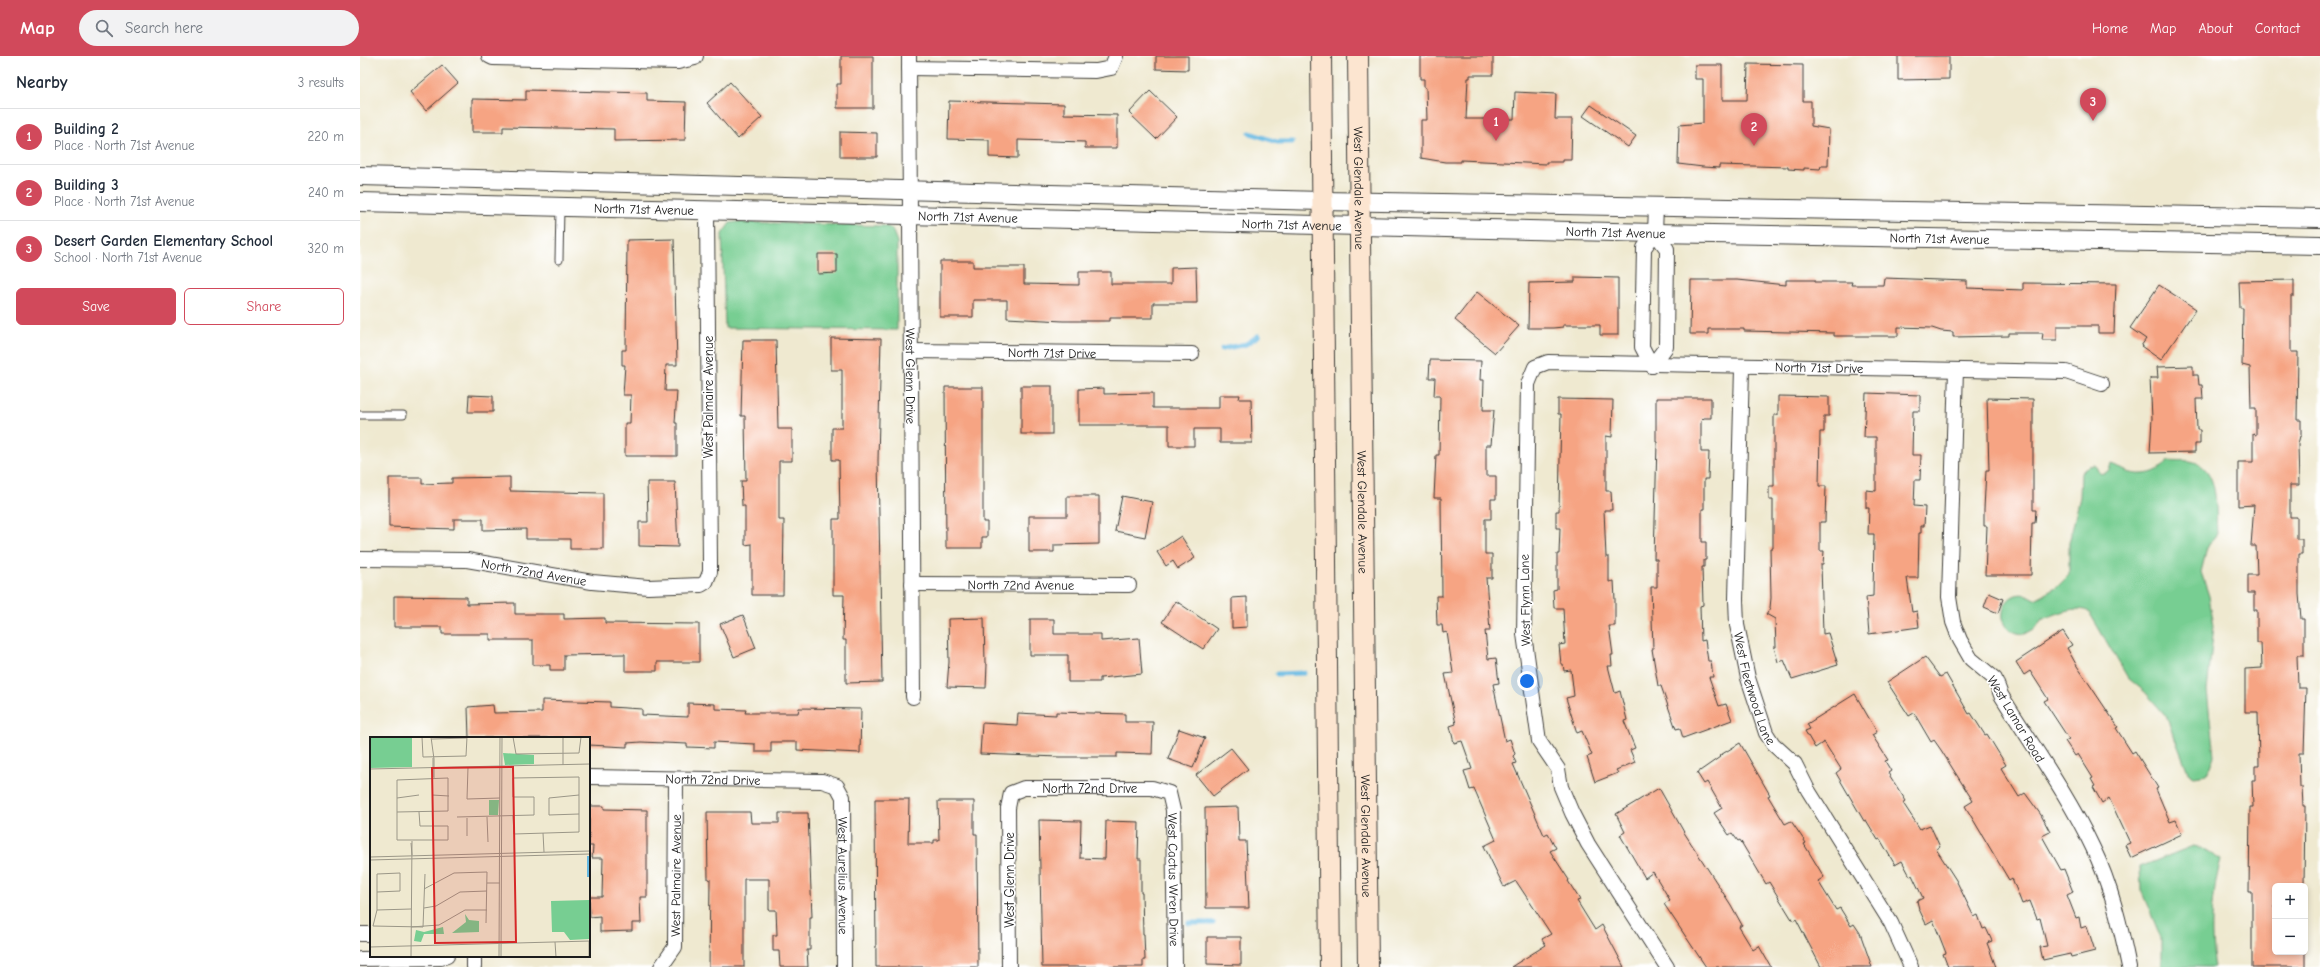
<!DOCTYPE html>
<meta charset="utf-8">
<style>
body{margin:0;font-family:"Comic Neue",sans-serif;background:#f2f2f3;color:#1f2937}
.controls{position:absolute;right:12px;bottom:12px;display:grid;overflow:hidden;border-radius:6px;box-shadow:0 2px 6px #0003}
.controls button{width:36px;height:36px;display:grid;place-items:center;padding:0;border:0;border-bottom:1px solid #e0e1e3;background:#fff;color:#1f2937;font:20px sans-serif}
.you{position:absolute;left:1167px;top:625px;width:14px;height:14px;margin:-10px;border:3px solid #fff;border-radius:50%;background:#1a73e8;box-shadow:0 0 0 6px #1a73e833}
.badge{display:grid;place-items:center;width:26px;height:26px;border-radius:50%;background:#d1495b;color:#fff;font-size:13px;font-weight:700}
.pin{position:absolute;translate:-50% -33px;filter:drop-shadow(0 1px 2px #0008)}
.pin::after{content:'';position:absolute;top:21px;width:14px;height:12px;background:inherit;clip-path:polygon(0 0,100% 0,50% 100%)}
.list{margin:0;padding:0;list-style:none}
h2{display:flex;justify-content:space-between;align-items:center;height:52px;margin:0;padding:0 16px;font-size:17px}
h2 small{font-size:13px;font-weight:400;color:#747a83}
.list li{display:grid;grid-template-columns:26px 1fr auto;gap:12px;align-items:center;box-sizing:border-box;height:56px;padding:0 16px;border-top:1px solid #e0e1e3}
.list b{display:block;font-size:15px;white-space:nowrap}
.list p{margin:0;font-size:13px;white-space:nowrap;color:#747a83}
.list em{font-size:13px;font-style:normal;color:#747a83}
.actions{display:flex;gap:8px;padding:12px 16px}
.actions a{flex:1;padding:9px 0;border:1px solid #d1495b;border-radius:6px;text-align:center;font-size:14px;color:#d1495b}
.actions .main{background:#d1495b;color:#fff}
.icon{flex:none;width:22px;height:22px;fill:none;stroke:currentColor;stroke-width:2;stroke-linecap:round;stroke-linejoin:round}
.map{position:relative;flex:none;width:1960px;height:911px;overflow:hidden}
header{display:flex;align-items:center;gap:24px;box-sizing:border-box;height:56px;padding:0 20px;background:#d1495b;color:#fff}
header strong{font-size:19px}
nav{display:flex;gap:22px;margin-inline-start:auto;font-size:14px}
.search{width:280px;height:36px;background:#f2f2f3;display:flex;align-items:center;gap:10px;box-sizing:border-box;padding:0 14px;border-radius:22px;color:#747a83;font-size:15px}
main{display:flex}
aside{flex:1;background:#fff}
.map>svg:first-child{display:block}
.green{fill:#77ce92;stroke:#4a7557}
.lines{fill:none;stroke-linecap:round;stroke-linejoin:round}
.stream{stroke:#66b9e2;stroke-width:5}
.building{fill:#f6a483}
.service-casing{stroke:#3c3b37;stroke-width:9}
.minor-casing{stroke:#3c3b37;stroke-width:16}
.tertiary-casing{stroke:#3c3b37;stroke-width:20}
.secondary-casing{stroke:#3c3b37;stroke-width:22}
.service{stroke:#fff;stroke-width:7}
.minor{stroke:#fff;stroke-width:14}
.tertiary{stroke:#fff;stroke-width:18}
.secondary{stroke:#fce5d0;stroke-width:20}
.labels{text-anchor:middle;dominant-baseline:central;stroke-width:3.5;stroke-linejoin:round;paint-order:stroke}
.street-label{font-size:13px;fill:#1c1c1c;stroke:#fff}
.inset-river{fill:none;stroke:#66b9e2;stroke-width:2}
.inset-road{fill:none;stroke:#9b9788;stroke-width:1}
.view{fill:#d62828;fill-opacity:0.15;stroke:#d62828;stroke-width:2}
.inset-edge{fill:none;stroke:#1c1c1c;stroke-width:2}
</style>
<header>
<strong>Map</strong>
<div class="search"><svg class="icon" aria-label="search" viewBox="0 0 24 24"><circle cx="10" cy="10" r="6"/><path d="M15 15l6 6"/></svg>Search here</div>
<nav><a>Home</a><a>Map</a><a>About</a><a>Contact</a></nav>
</header>
<main>
<aside>
<h2>Nearby<small>3 results</small></h2>
<ul class="list">
<li><span class="badge">1</span><div><b>Building 2</b><p>Place · North 71st Avenue</p></div><em>220 m</em></li>
<li><span class="badge">2</span><div><b>Building 3</b><p>Place · North 71st Avenue</p></div><em>240 m</em></li>
<li><span class="badge">3</span><div><b>Desert Garden Elementary School</b><p>School · North 71st Avenue</p></div><em>320 m</em></li>
</ul>
<div class="actions"><a class="main">Save</a><a>Share</a></div>
</aside>
<div class="map">
<svg width="1960" height="911" viewBox="0 0 1960 911">
<rect width="100%" height="100%" fill="#fff"/>
<filter id="ink" filterUnits="userSpaceOnUse"><feTurbulence type="fractalNoise" baseFrequency=".025" numOctaves="2"/><feDisplacementMap in="SourceGraphic" scale="8" xChannelSelector="R" yChannelSelector="G"/><feConvolveMatrix kernelMatrix="1 2 1 2 8 2 1 2 1" color-interpolation-filters="sRGB"/></filter>
<filter id="wash" filterUnits="userSpaceOnUse"><feTurbulence type="fractalNoise" baseFrequency=".012" numOctaves="4" result="noise"/><feDisplacementMap in="SourceGraphic" scale="16" xChannelSelector="R" yChannelSelector="G"/><feGaussianBlur stdDeviation="0.9" result="paint"/><feColorMatrix in="noise" values="0 0 0 0 0 0 0 0 0 0 0 0 0 0 0 0 0 1.4 0 .05"/><feComposite in="paint" operator="in"/></filter>
<g filter="url(#wash)">
<rect width="100%" height="100%" fill="#efe9d0"/>
<g class="green">
<polygon points="377,166 525,170 532,173 537,186 537,274 365,272 362,178 370,167"/>
<path d="M1808 404C1815 405 1823 404 1830 405 1861 410 1855 455 1857 478L1848 488 1841 516 1849 540 1854 570 1847 635 1854 700 1847 718 1834 720 1828 716 1806 660 1785 636 1768 622 1729 556C1716 548 1694 559 1681 564L1676 572 1665 578C1626 577 1644 522 1675 543L1696 532 1709 519V487L1720 441 1721 417 1728 410 1735 409 1739 417C1746 419 1749 415 1751 408 1758 410 1762 414 1768 416 1782 421 1801 417 1808 404Z"/>
<path d="M1833 790 1843 792 1861 803C1852 837 1849 876 1855 911H1801V882L1781 834 1780 811Z"/>
</g>
<g class="lines">
<g class="stream">
<polyline points="890,77 917,86 932,86"/>
<polyline points="862,293 886,288 898,280"/>
<polyline points="917,618 944,617"/>
<polyline points="829,867 853,867"/>
</g>
</g>
<g id="blocks">
<g class="building">
<polygon points="481,0 513,0 513,52 477,52 477,28 481,28"/>
<polygon points="796,0 828,0 828,14 796,13"/>
<polygon points="1060,0 1133,0 1133,19 1110,19 1110,22 1108,22 1106,63 1154,63 1155,36 1196,38 1195,63 1212,63 1211,104 1203,104 1203,106 1186,106 1186,108 1101,104 1101,106 1085,106 1061,102 1061,64 1067,64 1066,32 1064,31 1064,23 1060,23"/>
<polygon points="1538,0 1589,0 1589,23 1538,24"/>
<polygon points="1388,8 1443,9 1443,45 1451,45 1451,70 1469,73 1468,110 1461,110 1460,113 1444,112 1444,114 1428,113 1428,111 1359,109 1359,112 1343,111 1318,108 1319,69 1343,67 1343,23 1335,23 1335,9 1362,9 1362,44 1387,44"/>
<polygon points="82,9 98,27 66,55 50,36"/>
<polygon points="370,26 402,61 378,83 347,47"/>
<polygon points="166,34 287,37 287,45 326,46 325,84 254,85 254,73 143,71 143,76 112,76 112,43 166,44"/>
<polygon points="790,35 817,61 796,83 769,57"/>
<polygon points="589,45 704,48 704,58 757,59 757,92 725,92 725,86 658,84 658,102 629,101 629,84 588,83"/>
<polygon points="1231,49 1276,80 1268,91 1223,60"/>
<polygon points="480,76 517,77 517,101 480,101"/>
<polygon points="314,183 317,309 306,309 305,335 317,335 315,367 317,367 317,400 265,400 265,367 270,367 271,339 263,339 265,309 262,309 262,294 266,294 267,184"/>
<polygon points="458,198 477,198 477,217 458,218"/>
<polygon points="580,205 613,205 613,211 664,211 664,228 719,229 719,216 751,216 751,228 811,228 811,212 836,211 837,247 793,247 793,262 750,262 750,265 703,265 647,262 647,244 613,244 613,261 580,261"/>
<polygon points="1215,221 1258,222 1258,279 1240,279 1240,269 1203,269 1203,271 1193,272 1168,272 1169,227 1215,226"/>
<polygon points="1524,222 1607,225 1607,232 1663,234 1663,227 1756,228 1754,277 1738,277 1738,270 1697,270 1697,284 1682,284 1683,277 1649,277 1649,280 1593,281 1593,276 1581,275 1572,272 1538,271 1538,280 1474,280 1474,277 1384,275 1384,273 1348,273 1348,278 1330,278 1331,224 1377,224 1426,229 1426,224 1455,224 1455,226 1492,226 1491,229 1523,229"/>
<polygon points="1934,224 1934,240 1931,240 1931,296 1938,296 1937,364 1941,364 1941,380 1940,380 1938,388 1939,429 1930,429 1930,461 1937,461 1937,483 1942,483 1942,498 1939,498 1939,538 1941,563 1944,563 1944,599 1937,599 1938,632 1946,632 1944,697 1939,697 1940,731 1942,731 1943,750 1945,750 1944,829 1915,830 1915,896 1945,896 1945,911 1892,911 1892,836 1889,836 1890,751 1893,751 1892,724 1895,724 1895,710 1899,710 1898,656 1885,656 1885,613 1902,612 1901,587 1897,587 1897,554 1894,554 1894,537 1888,537 1888,519 1897,519 1896,490 1891,490 1894,449 1878,450 1878,406 1893,406 1893,378 1896,379 1896,352 1891,352 1890,311 1882,309 1883,252 1880,252 1879,225"/>
<polygon points="1799,229 1836,253 1801,304 1781,290 1786,283 1770,272"/>
<polygon points="1117,236 1159,270 1135,297 1095,264"/>
<polygon points="471,282 521,283 518,404 522,626 486,627 486,584 483,584 484,539 473,539 473,463 480,463 479,404 472,404 472,372 482,372 482,314 471,314"/>
<polygon points="383,284 416,284 418,373 432,373 432,405 419,405 419,464 424,464 423,539 392,539 392,488 385,489 385,450 382,450 381,425 386,425 385,360 381,360"/>
<polygon points="1070,304 1121,305 1120,324 1124,324 1123,354 1134,354 1131,389 1126,389 1126,420 1136,420 1136,443 1131,443 1131,463 1125,463 1125,498 1132,498 1132,522 1126,522 1130,575 1125,575 1128,603 1136,602 1139,627 1133,628 1145,685 1150,683 1155,698 1153,700 1156,707 1153,708 1184,779 1188,777 1196,792 1190,795 1209,824 1208,825 1220,844 1217,845 1235,874 1242,869 1264,911 1151,911 1186,889 1182,883 1191,878 1156,825 1144,831 1124,790 1136,784 1114,733 1110,734 1104,715 1112,713 1102,685 1094,687 1090,670 1096,668 1085,618 1093,617 1087,576 1083,577 1082,569 1077,569 1076,540 1082,540 1081,442 1074,442 1076,399 1079,399 1080,340 1074,340 1075,322 1069,322"/>
<polygon points="1833,310 1833,319 1838,319 1839,329 1842,329 1843,343 1836,343 1837,374 1840,374 1840,388 1835,388 1835,396 1790,397 1792,362 1790,322 1798,322 1797,311"/>
<rect x="661" y="330" width="31" height="48"/>
<polygon points="585,331 623,331 623,466 627,466 627,481 622,481 622,492 586,492"/>
<polygon points="744,332 744,338 793,337 793,352 859,352 859,339 880,339 879,343 891,343 892,387 860,387 860,373 834,373 834,390 809,390 809,369 719,369 719,333"/>
<polygon points="1506,337 1560,339 1560,355 1553,355 1552,399 1561,399 1560,424 1555,424 1554,450 1565,451 1564,470 1561,470 1561,477 1559,477 1558,522 1547,522 1552,556 1557,555 1559,571 1509,578 1506,541 1513,540 1514,478 1508,478 1509,452 1506,452 1506,434 1516,435 1516,381 1504,381"/>
<polygon points="109,339 133,340 133,356 108,356"/>
<polygon points="1418,340 1469,341 1469,360 1464,360 1464,376 1460,376 1459,430 1466,430 1465,466 1460,466 1460,495 1464,495 1463,508 1461,508 1463,578 1468,577 1478,609 1432,623 1424,604 1418,606 1414,591 1416,591 1415,563 1406,558 1410,552 1411,542 1410,492 1413,492 1413,444 1409,444 1409,430 1414,430 1414,359 1418,359"/>
<polygon points="1296,342 1351,342 1351,362 1344,362 1341,365 1341,396 1349,396 1348,423 1344,423 1344,453 1342,453 1342,486 1346,486 1346,504 1344,504 1344,511 1342,511 1343,549 1340,550 1341,585 1345,584 1348,605 1351,605 1353,621 1349,621 1359,650 1366,648 1372,664 1323,682 1320,672 1316,673 1301,630 1298,630 1292,593 1293,593 1291,531 1297,531 1297,503 1294,503 1297,386 1296,386"/>
<polygon points="1627,342 1673,343 1673,454 1676,454 1675,467 1672,467 1671,519 1625,519 1627,470 1624,470 1624,453 1626,414 1629,414"/>
<polygon points="1198,343 1253,344 1252,381 1246,380 1246,435 1251,435 1252,454 1244,454 1246,501 1249,501 1249,526 1254,525 1255,544 1255,570 1249,570 1253,599 1251,599 1252,610 1248,610 1255,637 1260,635 1267,664 1264,665 1275,692 1270,694 1275,706 1256,714 1258,717 1235,726 1227,701 1232,699 1222,675 1217,677 1206,642 1214,640 1211,614 1204,615 1203,608 1201,608 1199,589 1205,588 1203,552 1194,552 1193,534 1197,533 1197,498 1199,498 1200,472 1196,472 1196,455 1199,455 1200,403 1201,358 1198,358"/>
<polygon points="150,421 150,435 243,437 243,493 210,493 210,483 166,483 166,473 123,474 123,463 94,463 94,473 29,471 29,422 62,422 62,428 92,427 92,422"/>
<polygon points="287,426 315,426 318,491 279,490 279,466 288,466"/>
<polygon points="707,440 739,440 739,488 694,489 694,496 669,496 669,460 707,460"/>
<polygon points="762,440 792,446 785,481 755,475"/>
<polygon points="821,480 835,502 818,513 813,505 806,510 797,496"/>
<polygon points="1629,537 1643,543 1638,557 1624,551"/>
<polygon points="34,540 107,541 107,548 155,547 155,558 204,558 204,563 245,562 245,567 339,568 339,606 297,606 297,615 265,615 265,598 204,599 204,614 190,614 190,609 173,609 173,584 130,584 130,578 82,578 82,571 34,571"/>
<polygon points="887,541 887,571 872,572 872,542"/>
<polygon points="816,545 857,573 843,593 802,566"/>
<polygon points="383,559 396,592 374,601 360,568"/>
<polygon points="624,562 625,607 627,608 626,632 587,631 589,606 588,563"/>
<polygon points="670,563 694,563 694,578 741,578 741,585 779,582 782,618 740,622 740,626 708,626 708,599 670,599"/>
<polygon points="1703,575 1712,589 1707,592 1717,610 1758,671 1756,672 1772,697 1775,695 1798,732 1796,733 1810,766 1816,764 1822,778 1771,802 1765,789 1770,787 1749,742 1742,747 1733,731 1735,730 1731,723 1733,722 1718,698 1715,700 1705,685 1709,683 1684,645 1688,643 1670,615 1664,619 1656,606"/>
<polygon points="1565,601 1580,621 1586,618 1609,658 1611,657 1625,679 1627,678 1646,709 1641,712 1659,741 1665,737 1681,759 1690,776 1682,780 1701,814 1704,813 1713,836 1707,839 1716,862 1719,861 1721,872 1727,870 1735,895 1711,901 1710,898 1683,904 1680,891 1687,890 1680,862 1677,863 1670,845 1662,848 1652,822 1649,824 1605,750 1613,745 1581,694 1574,684 1571,686 1554,657 1549,660 1527,626"/>
<polygon points="1495,638 1517,676 1512,679 1528,704 1525,705 1531,715 1528,717 1546,745 1543,747 1560,773 1570,769 1580,791 1576,793 1596,824 1614,861 1618,859 1623,873 1626,872 1632,885 1627,887 1636,911 1588,911 1583,898 1586,897 1573,864 1566,868 1559,853 1557,845 1563,842 1552,819 1550,820 1542,805 1535,809 1520,783 1518,784 1506,764 1504,765 1476,717 1481,713 1464,686 1455,692 1445,675 1450,673 1447,668"/>
<polygon points="182,644 250,646 250,651 282,653 282,659 328,661 328,647 355,648 355,653 386,654 385,657 438,657 439,652 501,653 500,697 437,694 437,686 411,686 411,696 395,696 395,688 354,686 354,692 327,691 327,688 281,686 267,687 267,691 229,689 229,682 109,682 108,651 133,649 134,657 182,656"/>
<polygon points="696,656 765,658 765,666 793,666 792,698 757,697 757,701 699,701 620,698 622,667 657,669 658,657 696,659"/>
<polygon points="819,673 845,682 833,712 808,703"/>
<polygon points="1380,687 1410,739 1408,740 1425,768 1431,765 1446,787 1444,788 1464,821 1458,825 1476,854 1480,852 1491,870 1494,868 1500,877 1512,911 1461,911 1436,863 1433,865 1409,826 1406,828 1380,784 1378,785 1372,777 1369,779 1354,757 1362,752 1347,726 1344,728 1337,717 1360,701 1359,700"/>
<polygon points="871,692 888,713 853,740 836,719"/>
<polygon points="1299,732 1325,778 1371,849 1382,869 1379,871 1393,894 1399,890 1411,911 1346,911 1304,848 1310,844 1293,816 1285,822 1260,779 1265,776 1256,758"/>
<polygon points="515,743 549,743 548,787 574,787 574,784 579,784 578,745 614,745 614,778 617,778 618,911 516,911"/>
<polygon points="229,750 244,750 244,753 287,754 287,841 280,841 281,867 272,867 272,875 240,876 240,860 230,861 229,841 242,841 243,802 232,802 233,790 229,790"/>
<polygon points="878,751 879,785 886,785 889,852 846,852 845,752"/>
<polygon points="347,756 390,756 391,767 419,767 419,757 448,757 452,861 450,861 450,894 447,894 448,911 420,911 419,895 413,895 413,879 417,879 416,854 409,854 409,823 384,823 384,911 349,911 350,823 348,823"/>
<polygon points="679,764 721,765 720,802 745,803 746,765 779,766 778,803 781,803 781,837 782,837 783,878 784,878 785,904 783,904 783,911 682,911"/>
<polygon points="847,881 881,881 881,909 847,908"/>
</g>
</g>
</g>
<g filter="url(#ink)">
<use href="#blocks" fill-opacity="0" stroke="#3c3b37" stroke-width="1"/>
<g class="lines">
<g class="service-casing">
<g id="service">
<polyline points="199,204 200,152"/>
<polyline points="0,359 43,359"/>
</g>
</g>
<g class="minor-casing">
<g id="minor">
<polyline points="129,0 133,2 318,6 335,2 336,0"/>
<path id="s1" d="M549 0 553 641"/>
<polyline points="549,12 736,15 751,12 756,0"/>
<path id="s2" d="M551 295 832 298"/>
<polyline points="1292,310 1282,291 1284,192 1295,177 1296,150"/>
<polyline points="1292,310 1306,291 1307,193 1295,177"/>
<path id="s3" d="M1382 312 1376 543 1377 569 1388 622 1406 677 1413 688 1435 708 1448 734 1531 867 1551 911"/>
<path d="M1596 314 1589 541 1593 566 1600 584 1611 603 1635 623 1641 639C1672 689 1708 739 1733 792 1751 829 1761 871 1769 911"/>
<path id="s4" d="M0 503 107 504 232 526 288 531 341 529 346 526 350 516V506L347 156"/>
<path id="s5" d="M552 528 769 529"/>
<path id="s6" d="M229 721 462 725 477 730 483 741 484 911"/>
<polyline points="0,878 11,878"/>
<polyline points="114,900 114,911"/>
<polyline points="0,903 81,902 87,900"/>
<path id="s7" d="M301 911 315 891 316 723"/>
<path id="s8" d="M649 911 648 752 651 737 664 732H792L809 737 813 754 815 911"/>
<path id="s9" d="M1307 911 1228 788 1212 757 1201 731 1198 713 1179 685 1164 578 1168 328 1175 311 1188 306 1706 316 1742 328"/>
</g>
</g>
<g class="tertiary-casing">
<g id="tertiary">
<polyline points="0,120 962,145 1960,162"/>
<path id="s10" d="M0 146 1295 177 1960 189"/>
</g>
</g>
<g class="secondary-casing">
<g id="secondary">
<polyline points="961,0 970,911"/>
<path id="s11" d="M998 0 1008 911"/>
</g>
</g>
<use href="#service" class="service"/>
<use href="#minor" class="minor"/>
<use href="#tertiary" class="tertiary"/>
<use href="#secondary" class="secondary"/>
</g>
</g>
<g class="labels">
<g class="street-label">
<text stroke="none"><textPath href="#s11" startOffset="132">West Glendale Avenue</textPath></text>
<text stroke="none"><textPath href="#s10" startOffset="284">North 71st Avenue</textPath></text>
<text stroke="none"><textPath href="#s10" startOffset="608">North 71st Avenue</textPath></text>
<text stroke="none"><textPath href="#s10" startOffset="932">North 71st Avenue</textPath></text>
<text stroke="none"><textPath href="#s10" startOffset="1256">North 71st Avenue</textPath></text>
<text stroke="none"><textPath href="#s10" startOffset="1580">North 71st Avenue</textPath></text>
<text stroke="none"><textPath href="#s2" startOffset="141">North 71st Drive</textPath></text>
<text stroke="none"><textPath href="#s9" startOffset="923">North 71st Drive</textPath></text>
<text stroke="none"><textPath href="#s1" startOffset="320">West Glenn Drive</textPath></text>
<text transform="translate(348 341) rotate(-90)">West Palmaire Avenue</text>
<text stroke="none"><textPath href="#s11" startOffset="456">West Glendale Avenue</textPath></text>
<text stroke="none"><textPath href="#s4" startOffset="175">North 72nd Avenue</textPath></text>
<text stroke="none"><textPath href="#s5" startOffset="109">North 72nd Avenue</textPath></text>
<text transform="translate(1165 544) rotate(-91)">West Flynn Lane</text>
<text stroke="none"><textPath href="#s3" startOffset="323">West Fleetwood Lane</textPath></text>
<text transform="translate(1656 663) rotate(59)">West Lamar Road</text>
<text stroke="none"><textPath href="#s6" startOffset="124">North 72nd Drive</textPath></text>
<text stroke="none"><textPath href="#s8" startOffset="254">North 72nd Drive</textPath></text>
<text stroke="none"><textPath href="#s11" startOffset="780">West Glendale Avenue</textPath></text>
<text stroke="none"><textPath href="#s7" startOffset="96">West Palmaire Avenue</textPath></text>
<text stroke="none"><textPath href="#s6" startOffset="340">West Aurelius Avenue</textPath></text>
<text transform="translate(649 824) rotate(-90)">West Glenn Drive</text>
<text stroke="none"><textPath href="#s8" startOffset="421">West Cactus Wren Drive</textPath></text>
</g>
</g>
<g transform="translate(10 681)">
<rect width="220" height="220" fill="#efe9d0"/>
<path d="M0 0H42V30L0 31ZM133 16 164 18V27L135 28ZM119 63H129L128 78H119ZM219 163V202L200 203 194 195H182L181 164ZM95 177 99 183 109 184V195L82 196 96 185ZM73 190 74 197H54L51 205 44 204 46 193 54 195Z" fill="#77ce92"/>
<path class="inset-river" d="M218 140V119"/>
<path class="inset-road" d="M52 0 53 20 96 19 97 0M61 0 64 22V41M143 0 146 17 209 16 211 0M193 0V28M62 2 97 1M63 21V40M98 30 97 62 130 61M0 32 220 27M62 58 79 59M209 58 179 61V78L209 77M27 61 49 58M27 75 78 74V41L27 43V103H78V89H50L49 75M87 80 164 78V60H143V41L209 40V95L144 97 143 79M117 80 118 105M97 81V99M173 96 174 115M41 106 42 118M0 120 220 114M0 123 220 117M117 146H130M54 152 84 136 117 135 116 186M7 155 30 154V136L7 137V173L3 189 53 190M54 171 66 169 90 155 117 154M7 173 41 172M41 190 69 188 95 173H117M53 190 55 137M185 205 186 220M0 210 220 204M41 220 42 104M129 220 130 0M131 220 132 0M219 220V204"/>
<path class="view" d="M143 30 146 205 65 206 62 31Z"/>
<rect width="220" height="220" class="inset-edge"/>
</g>
</svg>
<div class="controls">
<button>+</button>
<button>−</button>
</div>
<div class="you"></div>
<div class="pin badge" style="left:1136px;top:85px">1</div>
<div class="pin badge" style="left:1394px;top:90px">2</div>
<div class="pin badge" style="left:1733px;top:65px">3</div>
</div>
</main>
